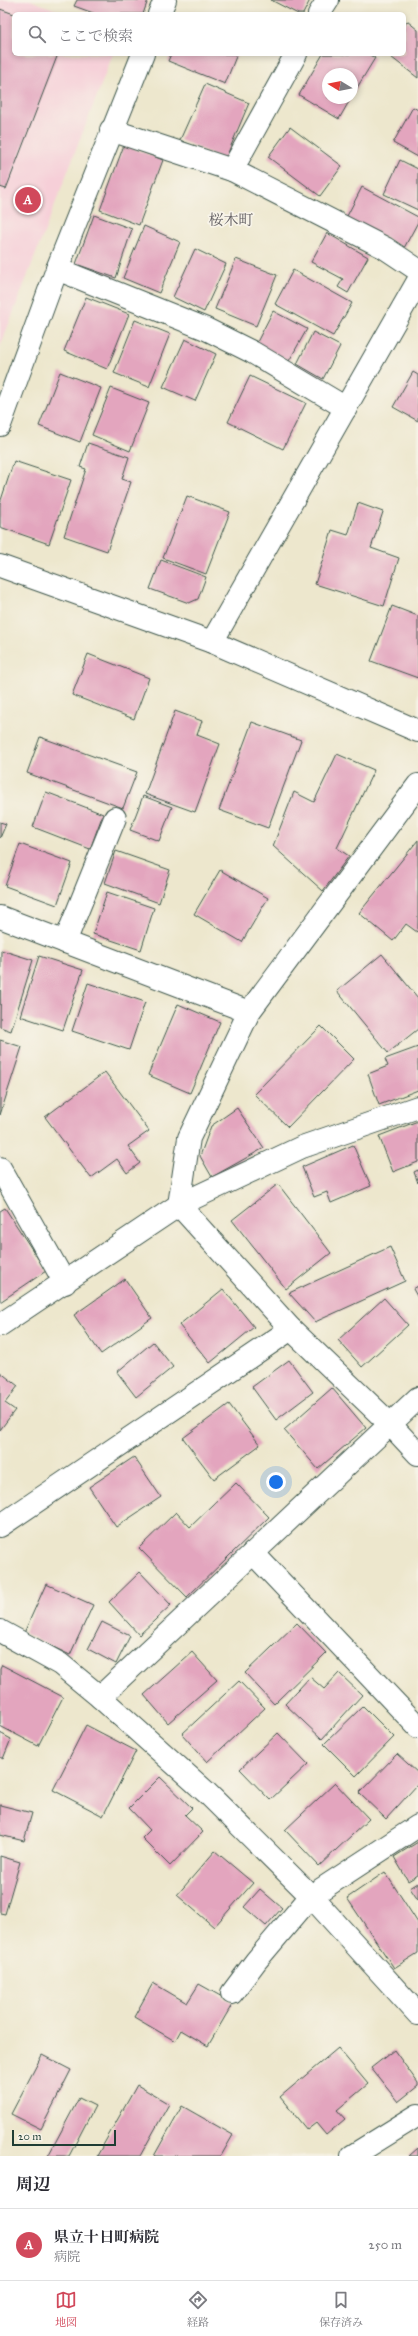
<!DOCTYPE html>
<html lang="ja">
<meta charset="utf-8">
<style>
body{margin:0;font-family:"IM FELL Great Primer","Noto Serif JP",serif;background:#f7f7f7;color:#2b2b33}
.compass{position:absolute;left:322px;top:68px;width:36px;height:36px;border-radius:50%;background:#fff;box-shadow:0 2px 6px #0003;rotate:280deg}
.scale{position:absolute;left:12px;bottom:10px;width:104px;box-sizing:border-box;padding-left:4px;border:2px solid #1f3d34;border-top:0;font-size:11px;line-height:14px;white-space:nowrap;color:#1f3d34;-webkit-text-stroke:3px #f7f3e8;paint-order:stroke}
.you{position:absolute;left:276px;top:1482px;width:14px;height:14px;margin:-10px;border:3px solid #fff;border-radius:50%;background:#1a73e8;box-shadow:0 0 0 6px #1a73e833}
.badge{display:grid;place-items:center;width:26px;height:26px;border-radius:50%;background:#d1495b;color:#fff;font-size:13px;font-weight:700}
.pin{position:absolute;translate:-50% -50%;border:2px solid #fff;box-shadow:0 1px 4px #0006}
.list{margin:0;padding:0;list-style:none}
h2{display:flex;justify-content:space-between;align-items:center;height:52px;margin:0;padding:0 16px;font-size:17px}
h2 small{font-size:13px;font-weight:400;color:#7c7c81}
.list li{display:grid;grid-template-columns:26px 1fr auto;gap:12px;align-items:center;box-sizing:border-box;height:72px;padding:0 16px;border-top:1px solid #e1e1e2}
.list b{display:block;font-size:15px;white-space:nowrap}
.list p{margin:0;font-size:13px;white-space:nowrap;color:#7c7c81}
.list em{font-size:13px;font-style:normal;color:#7c7c81}
.icon{flex:none;width:22px;height:22px;fill:none;stroke:currentColor;stroke-width:2;stroke-linecap:round;stroke-linejoin:round}
.map{position:relative;flex:none;width:418px;height:2156px;overflow:hidden}
.search{position:absolute;background:#fff;box-shadow:0 2px 6px #0003;left:12px;right:12px;top:12px;height:44px;display:flex;align-items:center;gap:10px;box-sizing:border-box;padding:0 14px;border-radius:6px;color:#7c7c81;font-size:15px}
.sheet{height:124px;background:#fff}
nav{display:flex;justify-content:space-around;align-items:center;box-sizing:border-box;height:56px;border-top:1px solid #e1e1e2;background:#fff;font-size:11px;color:#7c7c81}
nav a{display:grid;justify-items:center;gap:2px}
nav .on{color:#d1495b}
.map>svg:first-child{display:block}
.built{fill:#f6cfd8}
.building{fill:#e3a5be}
.lines{fill:none;stroke-linecap:round;stroke-linejoin:round}
.minor-casing{stroke:#3e564b;stroke-width:24}
.minor{stroke:#fff;stroke-width:22}
.labels{text-anchor:middle;dominant-baseline:central;stroke-width:3.5;stroke-linejoin:round;paint-order:stroke}
.neighbourhood-label{font-size:15px;fill:#646164;stroke:#f7f3e8}
</style>
<div class="map">
<svg width="418" height="2156" viewBox="0 0 418 2156">
<rect width="100%" height="100%" fill="#f7f3e8"/>
<filter id="ink" filterUnits="userSpaceOnUse"><feTurbulence type="fractalNoise" baseFrequency=".025" numOctaves="2"/><feDisplacementMap in="SourceGraphic" scale="8" xChannelSelector="R" yChannelSelector="G"/><feConvolveMatrix kernelMatrix="1 2 1 2 8 2 1 2 1" color-interpolation-filters="sRGB"/></filter>
<filter id="wash" filterUnits="userSpaceOnUse"><feTurbulence type="fractalNoise" baseFrequency=".012" numOctaves="4" result="noise"/><feDisplacementMap in="SourceGraphic" scale="16" xChannelSelector="R" yChannelSelector="G"/><feGaussianBlur stdDeviation="0.9" result="paint"/><feColorMatrix in="noise" values="0 0 0 0 0 0 0 0 0 0 0 0 0 0 0 0 0 1.4 0 .05"/><feComposite in="paint" operator="in"/></filter>
<g filter="url(#wash)">
<rect width="100%" height="100%" fill="#ede7cd"/>
<polygon class="built" points="0,0 30,0 67,14 14,14 14,54 113,54 0,347"/>
<g id="blocks">
<g class="building">
<polygon points="77,0 148,0 143,14 96,14 74,6"/>
<polygon points="271,0 310,0 303,14 298,14"/>
<polygon points="0,9 14,14 14,54 58,54 6,189 0,187"/>
<polygon points="407,21 418,30 418,78 387,54 404,54 404,26"/>
<polygon points="171,54 237,54 225,84 168,61"/>
<polygon points="323,54 368,54 375,58 352,96 352,74 328,74 328,98 351,98 339,119 299,95"/>
<polygon points="205,84 249,103 225,160 180,140"/>
<polygon points="413,107 418,110 418,157 393,143"/>
<polygon points="290,127 342,166 320,196 268,157"/>
<polygon points="124,145 163,160 139,225 100,210"/>
<polygon points="400,160 418,169 418,210 384,194"/>
<polygon points="362,187 418,217 418,222 404,248 346,218"/>
<polygon points="94,215 132,229 116,278 76,264"/>
<polygon points="144,226 180,242 159,293 123,278"/>
<polygon points="327,233 368,257 348,293 338,287 343,279 311,262"/>
<polygon points="195,249 226,264 204,312 173,297"/>
<polygon points="236,259 277,275 256,326 215,309"/>
<polygon points="293,270 352,303 333,336 275,304"/>
<polygon points="86,297 129,314 107,369 64,351"/>
<polygon points="273,311 307,329 289,361 256,344"/>
<polygon points="135,320 170,334 149,387 114,373"/>
<polygon points="313,332 340,346 323,379 297,364"/>
<polygon points="185,339 216,354 195,401 163,387"/>
<polygon points="60,372 101,388 80,442 39,426"/>
<polygon points="413,372 418,375 418,421 393,407"/>
<polygon points="250,376 306,403 283,449 228,422"/>
<polygon points="111,388 149,403 130,451 92,435"/>
<polygon points="88,443 129,457 122,479 131,482 107,551 64,536 86,469 80,467"/>
<polygon points="14,461 71,480 49,544 0,527 0,503"/>
<polygon points="187,496 230,512 206,574 163,558"/>
<polygon points="358,503 383,512 371,548 399,558 384,606 315,584 332,530 348,535"/>
<polygon points="161,560 206,577 198,599 189,603 150,589"/>
<polygon points="392,606 418,616 418,678 371,661"/>
<polygon points="88,654 149,678 134,719 72,695"/>
<polygon points="175,711 202,721 197,735 220,744 195,812 145,794"/>
<polygon points="252,722 301,740 268,828 219,810"/>
<polygon points="40,737 137,772 123,808 27,773"/>
<polygon points="337,754 374,770 337,848 349,856 323,891 273,846 294,792 314,802"/>
<polygon points="46,792 103,814 90,849 33,827"/>
<polygon points="143,796 172,807 159,841 130,830"/>
<polygon points="0,822 6,824 0,838"/>
<polygon points="418,840 418,930 417,932 406,924 393,941 359,913"/>
<polygon points="20,844 72,863 57,905 5,886"/>
<polygon points="116,851 170,870 159,903 105,883"/>
<polygon points="220,870 268,898 242,942 194,914"/>
<polygon points="107,892 154,908 141,950 93,934"/>
<polygon points="1,950 33,960 11,1031 0,1027"/>
<polygon points="382,954 418,998 418,1029 388,1053 337,991"/>
<polygon points="39,956 83,970 63,1030 20,1016"/>
<polygon points="88,983 145,1002 129,1050 72,1031"/>
<polygon points="178,1004 220,1022 190,1093 148,1075"/>
<polygon points="321,1026 354,1059 288,1127 254,1094"/>
<polygon points="0,1040 22,1047 0,1115"/>
<polygon points="418,1047 418,1090 379,1105 368,1074 388,1066 385,1059"/>
<polygon points="105,1072 149,1131 128,1146 140,1163 127,1173 117,1159 91,1178 45,1117"/>
<polygon points="237,1108 264,1148 212,1177 200,1156 211,1126"/>
<polygon points="418,1121 418,1162 393,1172 379,1136"/>
<polygon points="353,1145 371,1186 331,1203 327,1192 314,1197 302,1167"/>
<polygon points="418,1170 418,1183 414,1172"/>
<polygon points="278,1184 331,1253 286,1289 232,1220"/>
<polygon points="5,1208 46,1271 0,1302 0,1211"/>
<polygon points="390,1247 405,1281 315,1322 289,1293"/>
<polygon points="125,1279 152,1318 101,1354 74,1315"/>
<polygon points="418,1286 418,1298 413,1289"/>
<polygon points="223,1289 254,1327 210,1363 179,1325"/>
<polygon points="384,1298 408,1325 362,1367 338,1340"/>
<polygon points="153,1342 173,1367 136,1397 117,1372"/>
<polygon points="289,1360 313,1392 276,1420 252,1387"/>
<polygon points="0,1372 18,1386 5,1403 15,1410 0,1430"/>
<polygon points="332,1388 366,1428 318,1469 284,1430"/>
<polygon points="229,1404 260,1445 214,1479 183,1438"/>
<polygon points="134,1457 161,1497 116,1527 89,1487"/>
<polygon points="236,1483 269,1517 187,1597 139,1548 176,1512 190,1527"/>
<polygon points="140,1572 171,1605 139,1635 109,1602"/>
<polygon points="46,1584 93,1605 70,1655 24,1633"/>
<polygon points="102,1622 130,1636 116,1664 88,1649"/>
<polygon points="297,1623 326,1653 274,1704 245,1673"/>
<polygon points="192,1652 217,1680 168,1723 144,1695"/>
<polygon points="2,1665 63,1697 38,1746 0,1726 0,1669"/>
<polygon points="339,1673 362,1695 322,1739 285,1704 310,1677 324,1689"/>
<polygon points="239,1681 265,1708 207,1762 182,1734"/>
<polygon points="363,1706 394,1737 356,1776 324,1744"/>
<polygon points="86,1725 136,1751 103,1816 53,1790"/>
<polygon points="0,1733 11,1739 3,1759 0,1757"/>
<polygon points="278,1733 308,1764 270,1800 240,1769"/>
<polygon points="397,1754 418,1773 418,1784 386,1819 359,1793"/>
<polygon points="160,1777 192,1808 185,1815 203,1832 170,1866 142,1838 150,1830 129,1808"/>
<polygon points="335,1783 369,1819 319,1866 285,1830"/>
<polygon points="0,1805 32,1813 24,1841 0,1835"/>
<polygon points="418,1842 418,1875 408,1881 394,1857"/>
<polygon points="215,1851 253,1883 214,1927 177,1895"/>
<polygon points="0,1856 20,1862 5,1914 0,1913"/>
<polygon points="385,1872 418,1923 418,1953 394,1968 347,1898"/>
<polygon points="418,1883 418,1900 410,1888"/>
<polygon points="260,1889 282,1908 266,1926 244,1907"/>
<polygon points="153,1983 187,2003 199,1984 233,2003 208,2046 181,2030 175,2041 134,2017"/>
<polygon points="338,2048 368,2084 337,2110 345,2119 326,2135 316,2123 307,2130 280,2097"/>
<polygon points="394,2050 418,2083 418,2086 398,2102 371,2068"/>
<polygon points="42,2055 71,2070 41,2129 11,2114"/>
<polygon points="137,2085 169,2104 140,2156 97,2156"/>
<polygon points="79,2098 95,2106 69,2156 48,2156"/>
<polygon points="182,2106 233,2135 221,2156 154,2156"/>
<polygon points="418,2148 418,2156 409,2156"/>
</g>
</g>
</g>
<g filter="url(#ink)">
<use href="#blocks" fill-opacity="0" stroke="#3e564b" stroke-width="1"/>
<g class="lines">
<g class="minor-casing">
<g id="minor">
<polyline points="159,14 165,0"/>
<polyline points="319,14 328,0"/>
<polyline points="111,130 232,170 385,248 418,270"/>
<polyline points="232,170 296,54"/>
<polyline points="57,269 206,329 252,352 346,408"/>
<polyline points="0,425 57,269 143,54"/>
<polyline points="0,566 212,642 418,731"/>
<polyline points="212,642 418,281"/>
<polyline points="418,785 249,1012 189,1138 179,1205 291,1329 390,1424 418,1454"/>
<polyline points="0,917 249,1012"/>
<polyline points="65,942 115,818"/>
<polyline points="0,1168 65,1283"/>
<polyline points="0,1325 179,1205 302,1147 418,1107"/>
<polyline points="0,1526 291,1329"/>
<polyline points="253,1553 418,1727"/>
<polyline points="0,1631 60,1664 100,1697 207,1793 311,1896 418,2014"/>
<polyline points="100,1697 418,1398"/>
<polyline points="232,1993 256,1961 311,1896 418,1826"/>
<polyline points="352,2156 418,2115"/>
</g>
</g>
<use href="#minor" class="minor"/>
</g>
</g>
<g class="labels">
<g class="neighbourhood-label">
<text x="231" y="220">桜木町</text>
</g>
</g>
</svg>
<svg class="compass" viewBox="-18 -18 36 36"><path d="M0-13l5 13h-10z" fill="#e53935"/><path d="M0 13l5-13h-10z" fill="#7c7c81"/></svg>
<div class="scale">20 m</div>
<div class="you"></div>
<div class="pin badge" style="left:28px;top:200px">A</div>
<div class="search"><svg class="icon" aria-label="search" viewBox="0 0 24 24"><circle cx="10" cy="10" r="6"/><path d="M15 15l6 6"/></svg>ここで検索</div>
</div>
<section class="sheet">
<h2>周辺<small></small></h2>
<ul class="list">
<li><span class="badge">A</span><div><b>県立十日町病院</b><p>病院</p></div><em>250 m</em></li>
</ul>
</section>
<nav>
<a class="on"><svg class="icon" aria-label="map" viewBox="0 0 24 24"><path d="M3 6l6-2 6 2 6-2v14l-6 2-6-2-6 2zM9 4v14M15 6v14"/></svg>地図</a>
<a><svg class="icon" aria-label="directions" viewBox="0 0 24 24"><path d="M12 3l9 9-9 9-9-9zM9 14v-3h6M13 9l2 2-2 2"/></svg>経路</a>
<a><svg class="icon" aria-label="saved" viewBox="0 0 24 24"><path d="M7 4h10v16l-5-4-5 4z"/></svg>保存済み</a>
</nav>
